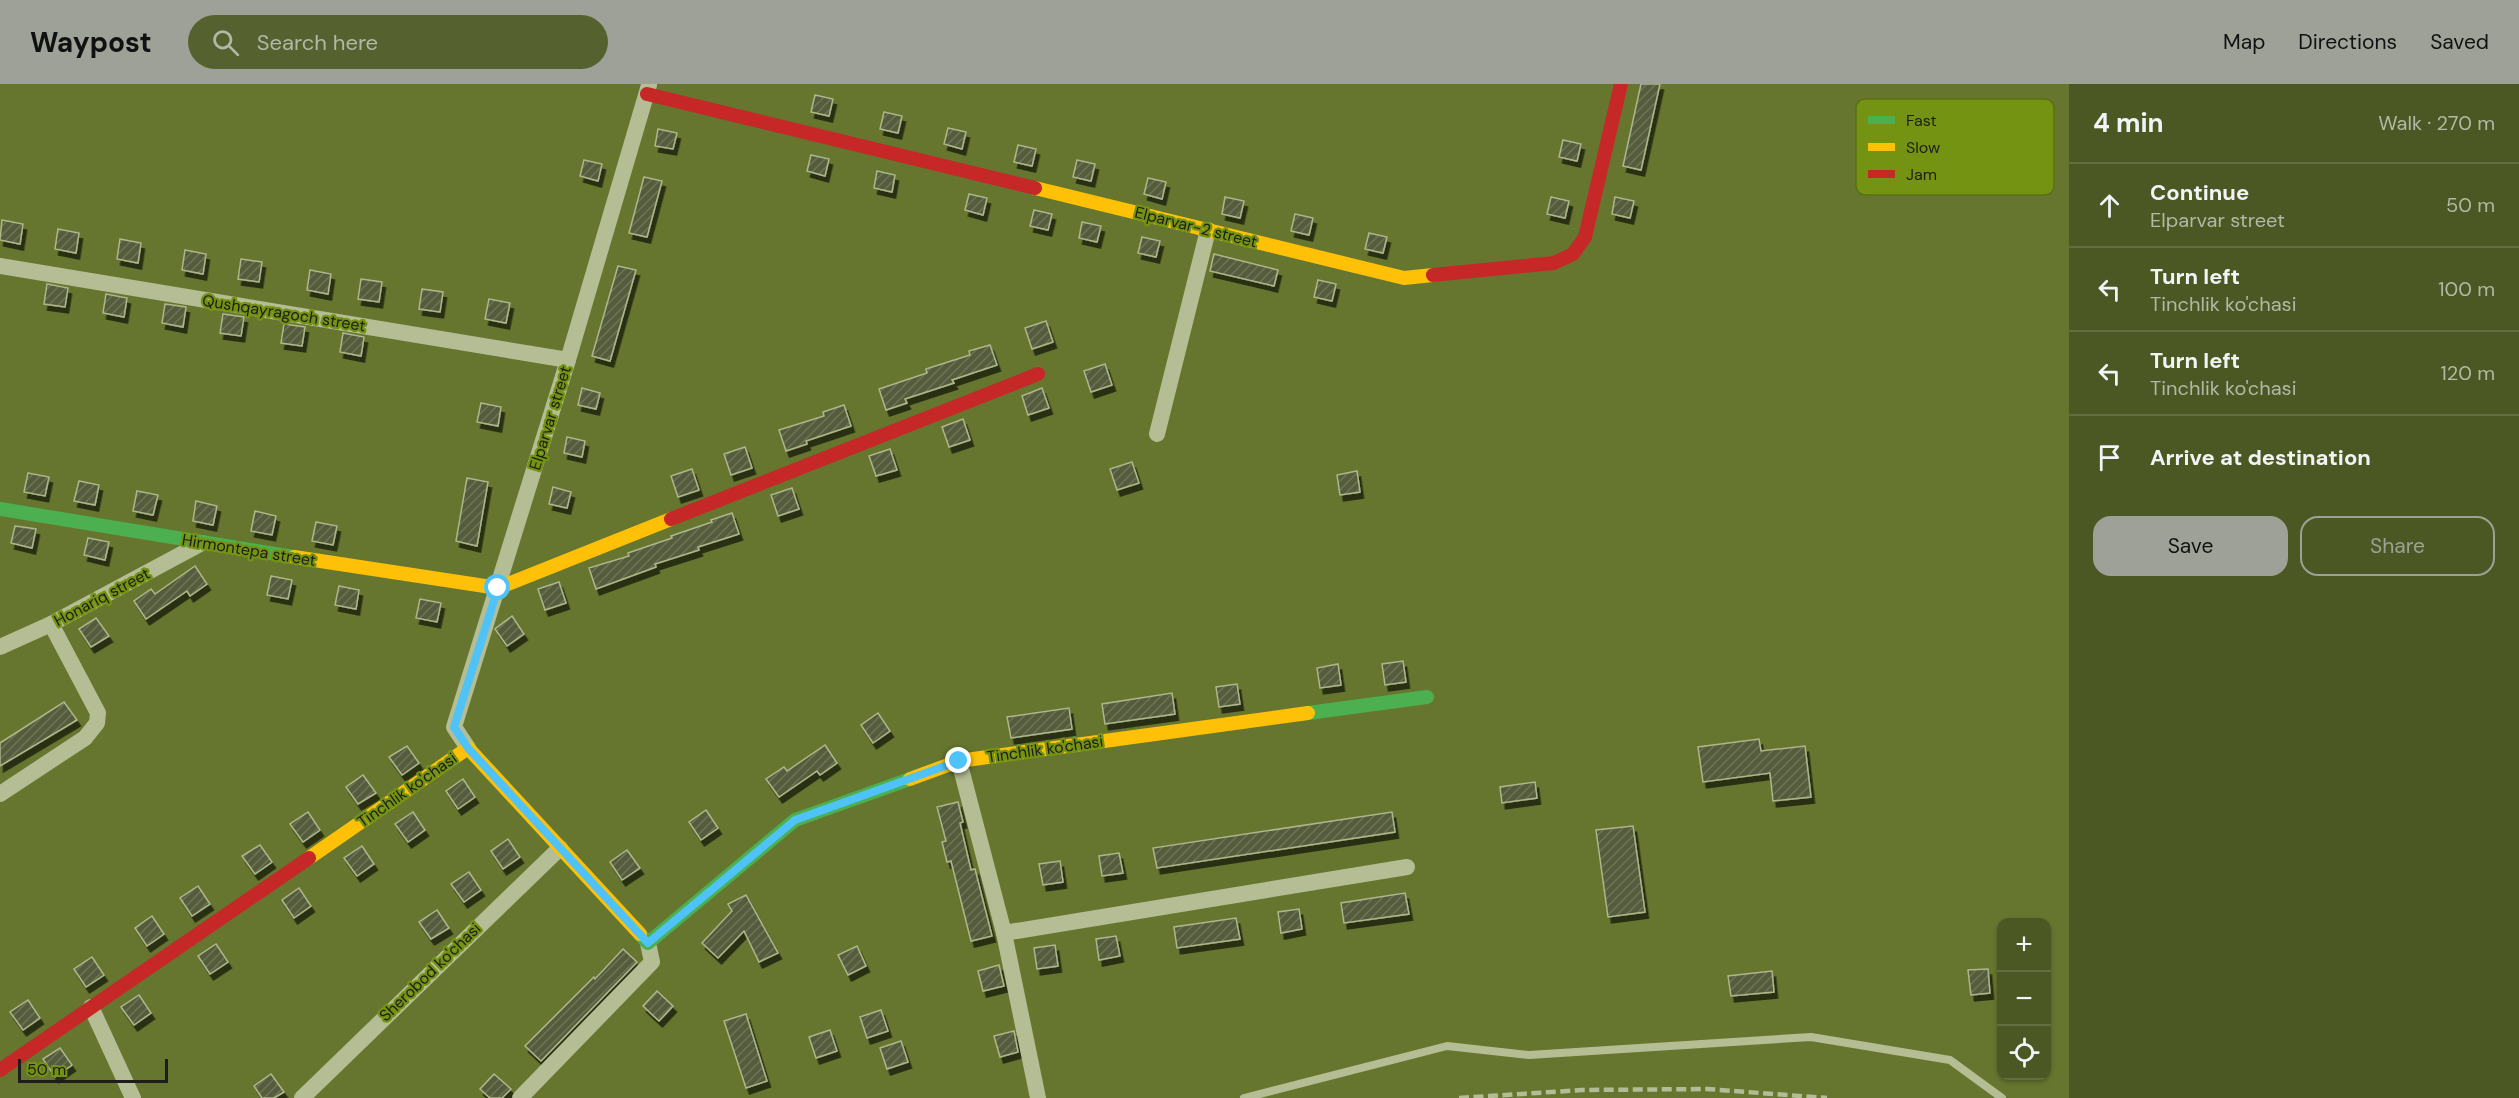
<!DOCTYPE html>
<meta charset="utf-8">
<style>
body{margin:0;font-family:"DM Sans",sans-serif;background:#566130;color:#f1f3f6}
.controls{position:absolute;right:18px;bottom:18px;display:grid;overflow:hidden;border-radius:12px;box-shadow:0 2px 4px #0004}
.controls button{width:54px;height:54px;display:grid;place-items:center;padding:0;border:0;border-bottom:2px solid #636e41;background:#4c5823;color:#f1f3f6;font:30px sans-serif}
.scale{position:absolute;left:18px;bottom:15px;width:150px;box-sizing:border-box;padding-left:6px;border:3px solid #1d1d1d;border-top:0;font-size:16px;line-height:21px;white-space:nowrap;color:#1d1d1d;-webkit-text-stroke:4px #759312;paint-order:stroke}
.stop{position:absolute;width:18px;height:18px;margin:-14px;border:4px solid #4fc3f7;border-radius:50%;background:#fff}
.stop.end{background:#4fc3f7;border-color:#fff;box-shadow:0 2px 6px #0008}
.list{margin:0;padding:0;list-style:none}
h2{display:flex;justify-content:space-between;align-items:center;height:78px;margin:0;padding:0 24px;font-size:26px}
h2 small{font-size:20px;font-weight:400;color:#b2b8a6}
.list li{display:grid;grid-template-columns:39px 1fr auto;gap:18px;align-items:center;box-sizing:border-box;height:84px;padding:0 24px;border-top:2px solid #636e41}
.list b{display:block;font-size:22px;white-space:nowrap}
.list p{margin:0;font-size:20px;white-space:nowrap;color:#b2b8a6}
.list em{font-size:20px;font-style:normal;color:#b2b8a6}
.actions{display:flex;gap:12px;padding:18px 24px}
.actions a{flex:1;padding:14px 0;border:2px solid #9da197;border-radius:18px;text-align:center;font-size:21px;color:#9da197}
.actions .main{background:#9da197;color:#111}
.icon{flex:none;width:33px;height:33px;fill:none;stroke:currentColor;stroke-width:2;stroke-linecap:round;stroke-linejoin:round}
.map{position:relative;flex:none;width:2069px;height:1014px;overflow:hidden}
header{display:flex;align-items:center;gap:36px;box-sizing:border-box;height:84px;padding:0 30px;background:#9da197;color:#111}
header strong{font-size:28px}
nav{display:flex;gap:33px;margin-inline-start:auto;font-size:21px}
.search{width:420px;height:54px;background:#566130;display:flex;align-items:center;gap:15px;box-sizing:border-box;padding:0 21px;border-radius:33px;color:#b2b8a6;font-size:22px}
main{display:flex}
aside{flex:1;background:#4c5823}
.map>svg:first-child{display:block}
.building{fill:url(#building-hatch);stroke:#aeb68c;stroke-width:1.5;filter:url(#shadow)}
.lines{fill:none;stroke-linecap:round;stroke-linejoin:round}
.lane{stroke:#b4bd94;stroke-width:8}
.street{stroke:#b4bd94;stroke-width:16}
.fast{stroke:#4caf50;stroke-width:14}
.slow{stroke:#ffc107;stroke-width:14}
.jam{stroke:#c62828;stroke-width:14}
.rail{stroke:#b3bc96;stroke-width:4.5;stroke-dasharray:10 4.5;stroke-linecap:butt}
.route{stroke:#4fc3f7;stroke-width:8}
.labels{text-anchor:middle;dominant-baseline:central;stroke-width:4.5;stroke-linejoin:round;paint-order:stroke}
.street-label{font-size:16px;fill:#1d1d1d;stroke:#759312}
.key{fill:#759312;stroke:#5b7015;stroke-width:1.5}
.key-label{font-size:16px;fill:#1d1d1d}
</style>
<header>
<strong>Waypost</strong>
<div class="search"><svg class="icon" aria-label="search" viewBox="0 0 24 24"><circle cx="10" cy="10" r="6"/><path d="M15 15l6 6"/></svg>Search here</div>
<nav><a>Map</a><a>Directions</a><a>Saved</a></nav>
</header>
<main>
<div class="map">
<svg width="2069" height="1014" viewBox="0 0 2069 1014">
<defs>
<pattern id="building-hatch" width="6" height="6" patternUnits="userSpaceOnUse" patternTransform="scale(1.5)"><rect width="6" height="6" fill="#545b3a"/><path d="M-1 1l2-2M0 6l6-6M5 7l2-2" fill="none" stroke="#6e735a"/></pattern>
<filter id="shadow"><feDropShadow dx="3.5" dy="6" stdDeviation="0" flood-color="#0009"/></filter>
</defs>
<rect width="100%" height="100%" fill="#66762f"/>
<g class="building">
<polygon points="1641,0 1660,0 1641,86 1623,82"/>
<polygon points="815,11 833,15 829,32 811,28"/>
<polygon points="884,28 902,32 898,49 880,45"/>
<polygon points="948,44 966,48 962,65 944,60"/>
<polygon points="658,45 677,49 673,65 655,62"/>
<polygon points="1563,56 1581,60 1577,77 1559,73"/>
<polygon points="1018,61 1036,65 1032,82 1014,78"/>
<polygon points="811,71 829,75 825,92 807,87"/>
<polygon points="584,76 602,80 598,97 580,92"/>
<polygon points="1077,76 1095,80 1091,97 1073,93"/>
<polygon points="877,87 895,91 892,108 874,104"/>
<polygon points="644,93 662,97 647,153 629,149"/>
<polygon points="1148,94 1166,98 1162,115 1144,110"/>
<polygon points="969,110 987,114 983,131 965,126"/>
<polygon points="1225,113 1244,117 1240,134 1222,130"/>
<polygon points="1551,113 1569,117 1565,134 1547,130"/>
<polygon points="1615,113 1634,117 1630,134 1612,130"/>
<polygon points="1034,126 1052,130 1048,146 1030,142"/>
<polygon points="1295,130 1313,134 1309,151 1291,147"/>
<polygon points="2,136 23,140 20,160 0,156"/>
<polygon points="1082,138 1101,142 1097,158 1079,154"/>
<polygon points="58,145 79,149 76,169 55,165"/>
<polygon points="1369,149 1387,153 1383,169 1365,165"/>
<polygon points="1142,153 1160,157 1156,173 1138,169"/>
<polygon points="120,155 141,159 138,179 117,175"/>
<polygon points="185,166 206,170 203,190 182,186"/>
<polygon points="1214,170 1278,186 1274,202 1210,187"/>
<polygon points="241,175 262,178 259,198 238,195"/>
<polygon points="618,182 636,186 610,277 592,272"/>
<polygon points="310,186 331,190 328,210 307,206"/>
<polygon points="361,195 382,198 379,218 358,215"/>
<polygon points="1318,196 1336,200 1332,217 1314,213"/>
<polygon points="47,200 68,204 65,223 44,220"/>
<polygon points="422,205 443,208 440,228 419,225"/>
<polygon points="106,210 127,214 124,233 103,229"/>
<polygon points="489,215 510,219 506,239 485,235"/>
<polygon points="165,220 186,223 183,243 162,239"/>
<polygon points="223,230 244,233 241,252 220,249"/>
<polygon points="1046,237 1053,258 1032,265 1025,244"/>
<polygon points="284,240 305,243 302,262 281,259"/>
<polygon points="343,249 364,253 361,272 340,268"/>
<polygon points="990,261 997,281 952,296 954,299 905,315 907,319 886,326 879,305 927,289 926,285 970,271 969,267"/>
<polygon points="1105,280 1112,301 1091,308 1084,287"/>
<polygon points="582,304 600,309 596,325 578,321"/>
<polygon points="1042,304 1049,324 1028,331 1022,312"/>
<polygon points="481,319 501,323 498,342 477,338"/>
<polygon points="844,321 851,342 806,357 807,360 786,367 779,346 824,332 823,328"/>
<polygon points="963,335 970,356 949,363 942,343"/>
<polygon points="567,353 585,357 582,373 564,369"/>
<polygon points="745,363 752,384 731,391 724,370"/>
<polygon points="890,365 897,386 876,392 869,372"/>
<polygon points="1132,378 1139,399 1117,406 1110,385"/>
<polygon points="692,385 699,406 678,413 671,392"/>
<polygon points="1357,387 1360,408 1340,411 1337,391"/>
<polygon points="28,389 49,393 45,412 24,408"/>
<polygon points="467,394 488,398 477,462 456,457"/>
<polygon points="79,397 99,401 95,421 74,417"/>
<polygon points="553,403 571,408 567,424 549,420"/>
<polygon points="792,404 799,425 778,432 771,411"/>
<polygon points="137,407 158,411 153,431 133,427"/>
<polygon points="196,417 217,422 213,441 193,437"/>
<polygon points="255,427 276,432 272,451 251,447"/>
<polygon points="732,429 739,450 698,463 699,466 655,480 656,483 596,505 589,484 629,472 628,469 672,454 671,452 712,438 711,436"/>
<polygon points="316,438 337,442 333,461 312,457"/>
<polygon points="15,442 36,445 32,464 11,459"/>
<polygon points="88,454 109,458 105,476 84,471"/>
<polygon points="195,482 207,500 190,512 187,507 146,535 134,517 151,505 155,510"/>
<polygon points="271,492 292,496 288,515 267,511"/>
<polygon points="559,498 566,519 545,526 538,505"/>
<polygon points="339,502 359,506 356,525 335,521"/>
<polygon points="420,515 441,519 437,538 416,534"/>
<polygon points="512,532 524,550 507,562 495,545"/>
<polygon points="96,534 109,552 91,563 79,545"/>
<polygon points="1403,577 1406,598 1385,601 1382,580"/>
<polygon points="1338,580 1341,601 1320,604 1317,584"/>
<polygon points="1237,600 1240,620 1219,623 1216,603"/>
<polygon points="1172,609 1175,630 1105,640 1102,620"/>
<polygon points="64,618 77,636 0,682 0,659"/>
<polygon points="1069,624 1072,645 1011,654 1007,633"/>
<polygon points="878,629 890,647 873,659 861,641"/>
<polygon points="1759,655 1761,667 1805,662 1811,713 1773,717 1770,689 1703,698 1698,663"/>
<polygon points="825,661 837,679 820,691 817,687 779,713 766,695 784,683 787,687"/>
<polygon points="407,662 419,679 402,691 389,673"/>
<polygon points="363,691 376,709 358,720 346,703"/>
<polygon points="463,695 475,713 458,725 446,707"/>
<polygon points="1535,698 1537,714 1502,719 1500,703"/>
<polygon points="958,718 963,738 960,739 971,786 975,785 992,852 971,857 951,777 947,778 942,758 946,757 937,723"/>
<polygon points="706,726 718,744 701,756 689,738"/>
<polygon points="308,728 320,746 303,758 290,740"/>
<polygon points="413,728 425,746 408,758 395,740"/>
<polygon points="1392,728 1395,748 1157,784 1153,764"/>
<polygon points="1633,742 1645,828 1608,833 1596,746"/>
<polygon points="508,755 520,773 503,785 491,767"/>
<polygon points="260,761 272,778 255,790 242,772"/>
<polygon points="362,762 374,780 357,792 344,774"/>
<polygon points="627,766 640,784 622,796 610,778"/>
<polygon points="1119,769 1123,789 1102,792 1099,772"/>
<polygon points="1060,777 1063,798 1043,801 1039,780"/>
<polygon points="469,788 481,806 464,818 451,800"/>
<polygon points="198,802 210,820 192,832 180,814"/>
<polygon points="299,804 311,822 294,834 282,816"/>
<polygon points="1405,809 1409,830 1344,839 1341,819"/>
<polygon points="746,811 778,869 759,878 744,847 718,874 702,859 732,827 728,820"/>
<polygon points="1299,825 1302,845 1281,849 1278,828"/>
<polygon points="437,826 449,844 431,855 419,838"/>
<polygon points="152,832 164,850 147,862 135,844"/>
<polygon points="1236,834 1240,855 1177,864 1174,843"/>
<polygon points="1116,852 1120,872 1099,876 1096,855"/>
<polygon points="216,860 228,878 210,890 198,872"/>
<polygon points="1055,861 1058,882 1037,885 1034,864"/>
<polygon points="857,862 866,882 848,891 838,871"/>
<polygon points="623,865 637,878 541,977 525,962 594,893 595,895"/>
<polygon points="92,873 104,891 86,903 74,885"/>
<polygon points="999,881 1004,902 983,907 978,887"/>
<polygon points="1988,885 1990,909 1971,911 1968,886"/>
<polygon points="1772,887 1774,908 1731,912 1728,892"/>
<polygon points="657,907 673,922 659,937 643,922"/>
<polygon points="139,911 151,929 134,941 121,923"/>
<polygon points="28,916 40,934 23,946 10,928"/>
<polygon points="881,926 888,947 867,954 860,933"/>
<polygon points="746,930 767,997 746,1004 724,937"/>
<polygon points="830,946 837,967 816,974 809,953"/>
<polygon points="1014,947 1018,968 1000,973 994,952"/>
<polygon points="901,957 908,978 887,985 880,964"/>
<polygon points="60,964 72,981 55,993 43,975"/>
<polygon points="271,990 284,1008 274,1014 262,1014 254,1002"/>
<polygon points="494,990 511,1005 502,1014 490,1014 480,1005"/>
</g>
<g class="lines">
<polyline class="lane" points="1244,1014 1447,962 1529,971 1811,953 1950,976 2002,1014"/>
<g class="street">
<polyline points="0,182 568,276"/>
<polyline points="1157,350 1208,146"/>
<polyline points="0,563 51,540 202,459"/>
<polyline points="468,664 454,643 568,276 649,1"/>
<polyline points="959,677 1004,849 1407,783"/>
<polyline points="0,710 85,654 97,639 98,629 51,540"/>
<polyline points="1004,849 1038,1014"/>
<polyline points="91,923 133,1014"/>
<polyline points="302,1014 560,764"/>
<polyline points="520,1014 652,878 648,859"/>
</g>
<g class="fast">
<polyline points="0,425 294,473"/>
<polyline points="1308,629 1427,613"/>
<polyline points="640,850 648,859 795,736 910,695"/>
</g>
<g class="slow">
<polyline points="1035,104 1404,194 1433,191"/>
<polyline points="294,473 498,504 671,435"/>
<polyline points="910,695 959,677 1308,629"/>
<polyline points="309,774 468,664 640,850"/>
</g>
<g class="jam">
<polyline points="647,10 1035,104"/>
<polyline points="1433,191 1554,179 1573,170 1585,153 1621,0"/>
<polyline points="671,435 1038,290"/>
<polyline points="0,986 309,774"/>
</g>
<polyline class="rail" points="1459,1014 1582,1006 1707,1005 1827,1014"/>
</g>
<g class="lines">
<polyline class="route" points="498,504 454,643 468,664 648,859 795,736 959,677"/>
</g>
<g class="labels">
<g class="street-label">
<text transform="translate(1196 143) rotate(14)">Elparvar-2 street</text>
<text transform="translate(284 229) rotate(9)">Qushqayragoch street</text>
<text transform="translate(550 334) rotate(-73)">Elparvar street</text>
<text transform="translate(249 466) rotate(9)">Hirmontepa street</text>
<text transform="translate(102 513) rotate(-28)">Honariq street</text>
<text transform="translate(1045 665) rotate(-8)">Tinchlik ko'chasi</text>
<text transform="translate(407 706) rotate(-35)">Tinchlik ko'chasi</text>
<text transform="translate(430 888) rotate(-44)">Sherobod ko'chasi</text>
</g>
</g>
<rect x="1856" y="15" width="198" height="96" rx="9" class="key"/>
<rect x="1868" y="32" width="27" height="8" fill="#4caf50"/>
<rect x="1868" y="59" width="27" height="8" fill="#ffc107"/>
<rect x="1868" y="86" width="27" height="8" fill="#c62828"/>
<g class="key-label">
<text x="1906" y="42">Fast</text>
<text x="1906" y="69">Slow</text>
<text x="1906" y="96">Jam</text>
</g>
</svg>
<div class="controls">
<button>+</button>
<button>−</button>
<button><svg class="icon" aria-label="locate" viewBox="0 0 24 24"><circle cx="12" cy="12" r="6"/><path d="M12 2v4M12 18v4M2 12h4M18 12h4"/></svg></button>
</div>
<div class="scale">50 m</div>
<div class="stop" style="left:498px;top:504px"></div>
<div class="stop end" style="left:959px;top:677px"></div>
</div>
<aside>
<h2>4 min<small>Walk · 270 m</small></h2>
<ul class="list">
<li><svg class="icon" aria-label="ahead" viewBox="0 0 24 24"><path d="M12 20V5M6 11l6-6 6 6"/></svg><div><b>Continue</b><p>Elparvar street</p></div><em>50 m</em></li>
<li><svg class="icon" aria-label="left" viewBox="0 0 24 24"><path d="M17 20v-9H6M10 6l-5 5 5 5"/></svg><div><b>Turn left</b><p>Tinchlik ko'chasi</p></div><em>100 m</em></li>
<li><svg class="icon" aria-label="left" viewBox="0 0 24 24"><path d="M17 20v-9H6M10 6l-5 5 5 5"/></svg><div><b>Turn left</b><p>Tinchlik ko'chasi</p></div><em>120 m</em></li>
<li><svg class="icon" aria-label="arrive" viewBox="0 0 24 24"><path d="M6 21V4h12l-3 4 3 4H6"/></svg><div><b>Arrive at destination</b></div></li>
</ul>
<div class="actions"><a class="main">Save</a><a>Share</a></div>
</aside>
</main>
